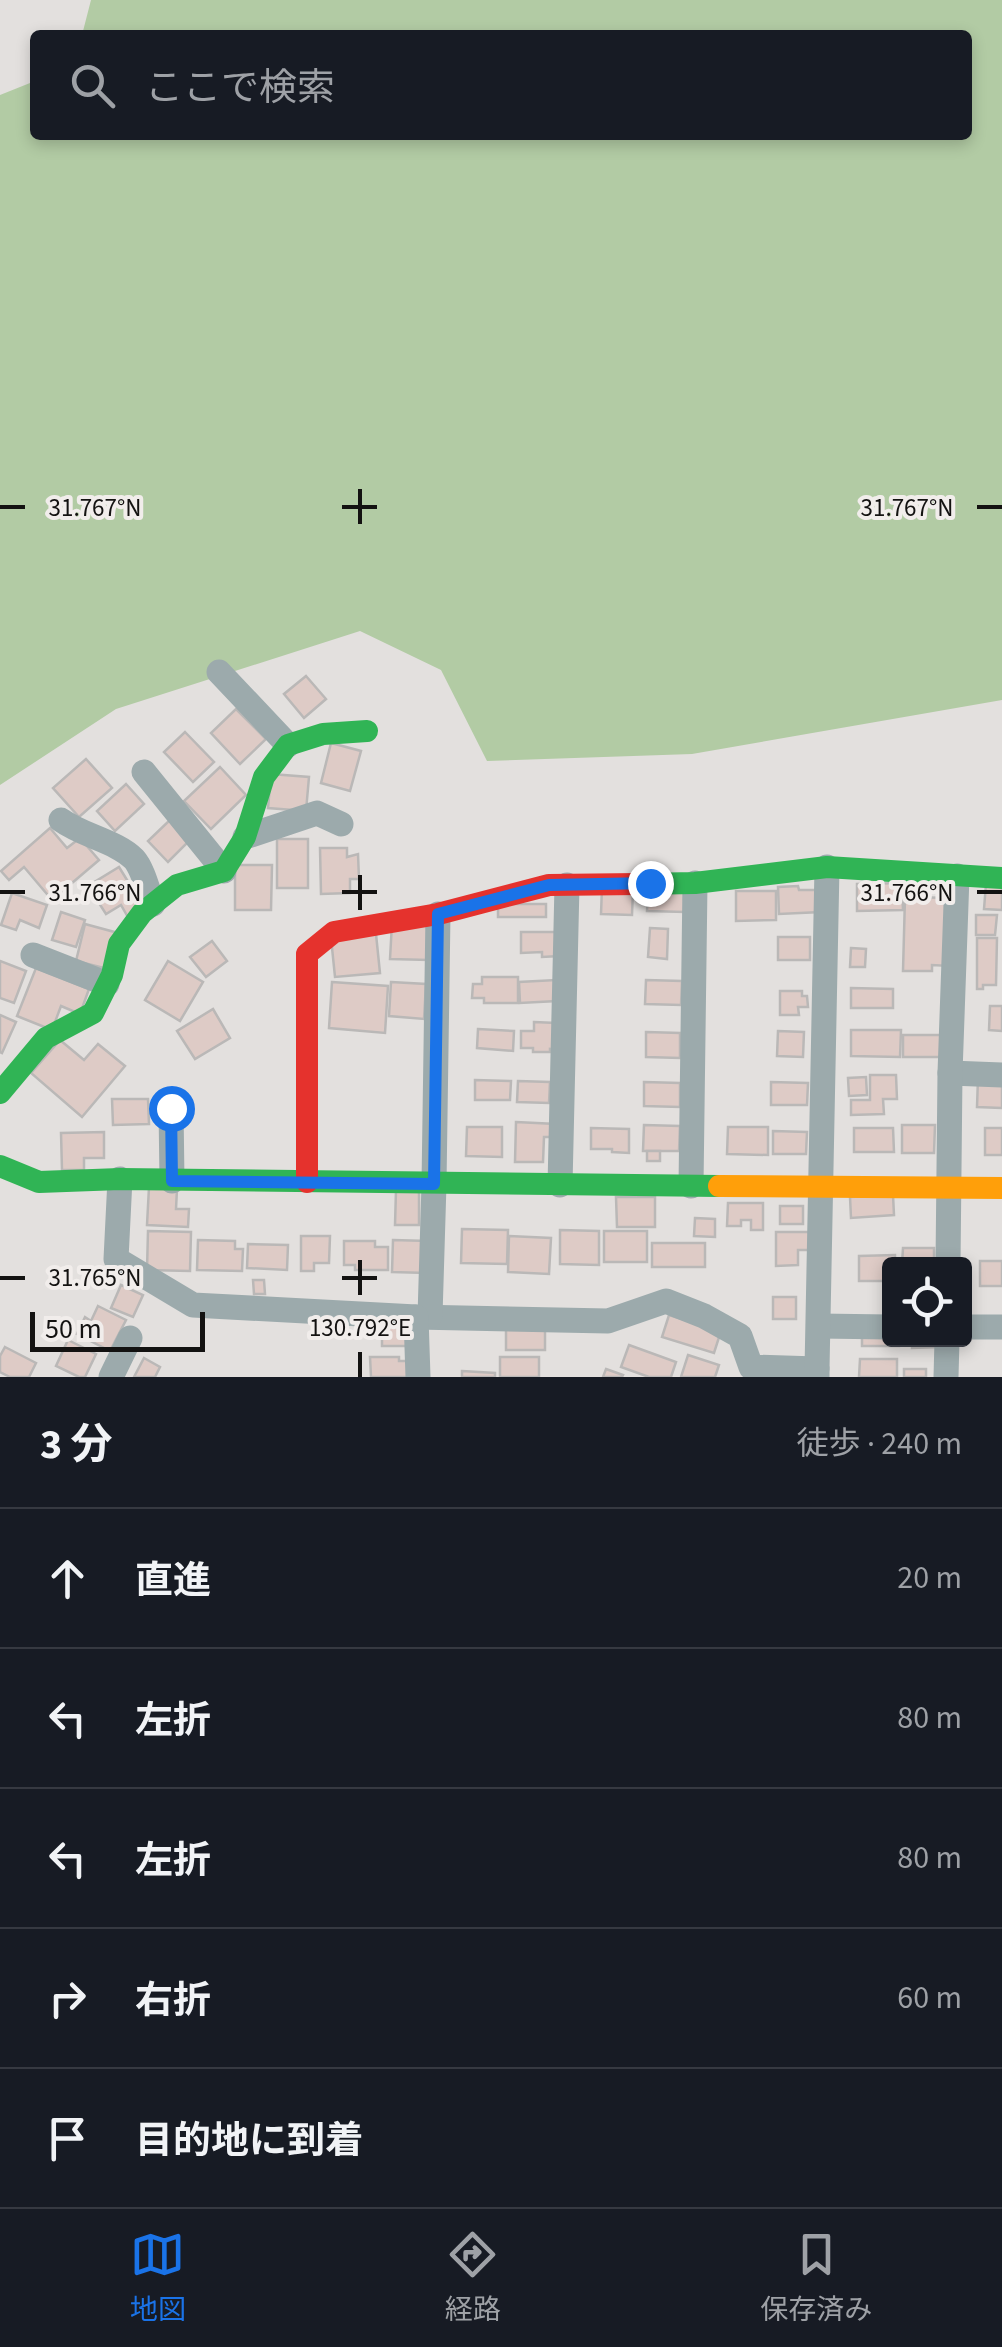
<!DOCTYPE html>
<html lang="ja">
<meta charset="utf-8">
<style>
body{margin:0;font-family:"Source Sans 3","Noto Sans JP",sans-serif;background:#242831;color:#f1f3f6}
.controls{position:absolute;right:30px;bottom:30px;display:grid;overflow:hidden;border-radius:10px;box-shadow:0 5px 15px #0003}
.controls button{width:90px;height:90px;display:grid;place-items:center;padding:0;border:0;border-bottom:2px solid #363941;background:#171b24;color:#f1f3f6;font:50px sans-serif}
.scale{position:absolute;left:30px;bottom:25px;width:175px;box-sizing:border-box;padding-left:10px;border:5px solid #131211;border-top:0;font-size:28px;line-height:35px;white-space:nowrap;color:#131211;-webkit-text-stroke:8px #f1edeb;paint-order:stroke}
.stop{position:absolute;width:30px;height:30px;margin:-22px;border:8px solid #1a73e8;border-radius:50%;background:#fff}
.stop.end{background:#1a73e8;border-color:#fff;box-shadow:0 2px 10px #0008}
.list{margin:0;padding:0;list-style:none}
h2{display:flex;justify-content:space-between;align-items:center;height:130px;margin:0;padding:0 40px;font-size:42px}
h2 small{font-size:32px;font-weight:400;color:#9ea1a6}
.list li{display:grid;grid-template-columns:65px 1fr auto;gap:30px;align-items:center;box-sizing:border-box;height:140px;padding:0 40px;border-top:2px solid #363941}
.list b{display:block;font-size:38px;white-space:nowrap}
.list em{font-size:32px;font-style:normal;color:#9ea1a6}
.icon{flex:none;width:55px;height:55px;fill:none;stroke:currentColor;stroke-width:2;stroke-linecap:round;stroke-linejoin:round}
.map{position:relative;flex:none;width:1002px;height:1377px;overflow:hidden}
.search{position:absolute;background:#171b24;box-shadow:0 5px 15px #0003;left:30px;right:30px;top:30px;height:110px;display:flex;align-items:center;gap:25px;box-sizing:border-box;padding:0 35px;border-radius:10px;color:#9ea1a6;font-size:38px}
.sheet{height:830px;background:#171b24}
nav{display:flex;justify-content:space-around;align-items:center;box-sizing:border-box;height:140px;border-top:2px solid #363941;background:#171b24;font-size:28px;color:#9ea1a6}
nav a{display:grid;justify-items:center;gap:5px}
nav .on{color:#1a73e8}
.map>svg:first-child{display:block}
.forest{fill:#b2cba4}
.building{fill:#decbc6;stroke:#bab8b7;stroke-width:2.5}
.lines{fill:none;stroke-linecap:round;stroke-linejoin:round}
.street{stroke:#9caaac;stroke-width:25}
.fast{stroke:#30b455;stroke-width:22}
.slow{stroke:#ff9f0a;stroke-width:22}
.jam{stroke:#e5322d;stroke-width:22}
.route{stroke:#1a73e8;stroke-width:12}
.ticks{fill:none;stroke:#131211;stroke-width:4}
.ticks-label{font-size:25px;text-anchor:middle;fill:#131211;stroke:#f1edeb;stroke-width:8;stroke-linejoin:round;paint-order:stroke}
</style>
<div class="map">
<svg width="1002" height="1377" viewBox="0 0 1002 1377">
<rect width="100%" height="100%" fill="#e3e0de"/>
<polygon class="forest" points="91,0 1002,0 1002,700 692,754 487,761 441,670 360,631 116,709 0,785 0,95 35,81 35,135 967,135 967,35 82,35"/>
<g class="building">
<polygon points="306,676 326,699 304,718 284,694"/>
<polygon points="236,709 266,739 240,764 211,733"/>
<polygon points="185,732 214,762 193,782 164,752"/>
<polygon points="331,743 361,751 350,791 321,783"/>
<polygon points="86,759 112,788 79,817 53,788"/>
<polygon points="220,767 246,795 211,829 184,801"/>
<polygon points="271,774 309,777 306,811 268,808"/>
<polygon points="126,784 144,804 115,831 97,811"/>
<polygon points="172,818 192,838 168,862 148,841"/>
<polygon points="50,828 67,848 80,838 99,860 52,900 24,867 9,880 1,871"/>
<rect x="277" y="839" width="31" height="49"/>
<polygon points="320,848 347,848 347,857 358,854 359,879 350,879 350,893 321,894"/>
<polygon points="235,865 272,865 271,910 235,910"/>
<polygon points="119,867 145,909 129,919 121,905 106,914 88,886"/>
<polygon points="902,883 903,910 857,911 857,884"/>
<polygon points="986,884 1002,885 1002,910 984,909"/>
<polygon points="798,886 799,890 819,890 821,912 779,914 778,887"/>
<polygon points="602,887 633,888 632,915 601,914"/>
<polygon points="648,887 685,888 685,912 647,911"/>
<polygon points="736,891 776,891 776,920 736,921"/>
<polygon points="12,893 47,905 39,928 20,920 16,930 1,925"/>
<polygon points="905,897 952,898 950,966 932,965 932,971 903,971"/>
<rect x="498" y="904" width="48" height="13"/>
<polygon points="61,912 85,920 76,947 52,940"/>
<polygon points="976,915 997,915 995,935 976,935"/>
<polygon points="392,923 431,925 429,960 390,959"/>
<polygon points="85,924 118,933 108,969 76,961"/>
<polygon points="650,928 668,929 667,959 648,957"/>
<polygon points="521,932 560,932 560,956 542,957 542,952 521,953"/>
<polygon points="376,934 380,973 335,977 331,938"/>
<rect x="778" y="937" width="32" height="23"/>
<polygon points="977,938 997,938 996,985 983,985 983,989 977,989"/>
<polygon points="212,941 227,961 206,977 190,957"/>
<polygon points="851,948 866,949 865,967 850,967"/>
<polygon points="0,961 26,971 14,1003 0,998"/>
<polygon points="168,961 203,982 180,1021 145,1000"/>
<polygon points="36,968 89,989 80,1014 61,1006 52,1030 17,1016"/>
<polygon points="482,977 518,977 518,1003 484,1003 484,998 472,998 473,984 482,984"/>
<polygon points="556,980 557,1001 520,1003 519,982"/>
<polygon points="646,980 682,981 681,1005 645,1004"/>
<polygon points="332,982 388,986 385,1033 329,1028"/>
<polygon points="391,982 426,984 424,1019 389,1016"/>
<polygon points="851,988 893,989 893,1008 851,1008"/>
<polygon points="780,991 802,991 802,996 807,996 808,1007 798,1007 799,1015 780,1015"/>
<polygon points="990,1006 1002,1006 1002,1031 989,1030"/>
<polygon points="213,1009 230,1038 195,1059 177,1031"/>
<polygon points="0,1015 16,1022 2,1053 0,1052"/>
<polygon points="534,1022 556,1023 559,1050 550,1049 550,1052 533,1052 533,1048 521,1048 521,1031 534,1031"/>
<polygon points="478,1029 514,1031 513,1051 477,1048"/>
<polygon points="851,1030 901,1030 900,1057 851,1056"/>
<polygon points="778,1031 804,1032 803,1057 777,1056"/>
<polygon points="646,1032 680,1033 680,1058 646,1057"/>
<rect x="903" y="1035" width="42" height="22"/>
<polygon points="60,1040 84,1060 98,1044 125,1066 82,1117 31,1073"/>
<polygon points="870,1075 896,1075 897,1099 883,1099 884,1114 851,1115 851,1100 870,1100"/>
<polygon points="866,1077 867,1095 849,1096 848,1078"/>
<polygon points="978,1078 1002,1079 1002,1108 977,1107"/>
<polygon points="475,1080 511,1081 510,1100 475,1100"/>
<polygon points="518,1081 550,1082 549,1103 517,1102"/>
<polygon points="644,1082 680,1083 680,1107 644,1106"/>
<polygon points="771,1082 808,1083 807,1105 771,1105"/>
<polygon points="112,1099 148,1099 149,1124 113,1125"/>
<polygon points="516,1122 556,1124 556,1137 544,1137 543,1162 515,1162"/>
<polygon points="644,1125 680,1126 679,1151 643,1151"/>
<polygon points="902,1125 935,1125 934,1153 902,1153"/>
<polygon points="467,1127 502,1127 502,1157 466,1156"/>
<polygon points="728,1127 768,1127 768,1155 727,1154"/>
<polygon points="591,1128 629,1129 629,1153 612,1152 612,1149 591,1149"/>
<polygon points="854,1128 893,1128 894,1152 854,1152"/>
<rect x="985" y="1128" width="17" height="27"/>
<polygon points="773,1131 807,1132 806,1154 773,1154"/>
<polygon points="104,1132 104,1158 84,1158 84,1170 62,1170 61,1133"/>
<rect x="647" y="1151" width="13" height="10"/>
<polygon points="149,1187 177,1189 176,1209 189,1209 188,1227 147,1225"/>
<polygon points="396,1190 419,1191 419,1225 395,1225"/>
<polygon points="893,1195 894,1215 851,1218 850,1197"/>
<polygon points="616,1197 655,1197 655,1227 617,1227"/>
<polygon points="728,1203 763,1203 763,1230 751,1230 751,1220 741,1220 741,1226 727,1226"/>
<rect x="780" y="1206" width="23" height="18"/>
<polygon points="695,1218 715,1219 715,1237 694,1236"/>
<polygon points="462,1229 508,1230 507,1264 461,1263"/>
<polygon points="560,1230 599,1231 599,1265 560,1264"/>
<polygon points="148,1231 191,1232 190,1271 147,1270"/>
<rect x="604" y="1231" width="43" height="31"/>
<polygon points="776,1232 812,1232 812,1250 798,1250 798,1265 776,1266"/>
<polygon points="301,1236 330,1236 329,1263 314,1263 314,1271 301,1271"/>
<polygon points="509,1236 551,1238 549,1274 508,1272"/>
<polygon points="198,1240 235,1241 235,1249 243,1249 242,1271 197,1270"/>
<polygon points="393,1240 428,1241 427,1273 392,1272"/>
<polygon points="344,1241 375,1241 375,1247 388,1247 388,1270 355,1270 355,1265 344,1265"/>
<rect x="652" y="1243" width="53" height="24"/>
<polygon points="248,1244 288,1245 287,1270 247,1268"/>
<polygon points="903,1248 934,1248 934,1264 902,1264"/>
<polygon points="895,1255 895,1264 890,1264 890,1281 859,1281 859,1256"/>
<rect x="980" y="1261" width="22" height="25"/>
<polygon points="253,1280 264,1280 265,1294 254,1294"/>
<polygon points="121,1285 143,1295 133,1317 111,1308"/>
<rect x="773" y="1297" width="23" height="22"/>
<polygon points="98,1306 126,1320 110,1351 77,1334 85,1317 91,1321"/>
<polygon points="669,1315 721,1331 714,1353 662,1337"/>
<rect x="382" y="1323" width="30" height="23"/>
<rect x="506" y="1325" width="39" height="25"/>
<polygon points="862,1328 890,1328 890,1340 899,1340 899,1346 862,1346"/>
<polygon points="68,1340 96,1354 85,1377 79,1377 56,1366"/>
<polygon points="912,1340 940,1340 940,1347 912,1348"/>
<polygon points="629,1345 676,1362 671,1377 649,1377 621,1367"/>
<polygon points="5,1347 36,1363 29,1377 10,1377 0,1372 0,1356"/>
<polygon points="688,1355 719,1365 715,1377 681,1377"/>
<polygon points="370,1357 399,1357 399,1361 408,1361 408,1377 371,1377"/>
<rect x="500" y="1357" width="39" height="20"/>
<polygon points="144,1358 160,1367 155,1377 134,1377"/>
<polygon points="860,1359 897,1359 897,1377 859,1377"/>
<polygon points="606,1369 623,1375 622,1377 603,1377"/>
<rect x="904" y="1369" width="22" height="8"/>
<polygon points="462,1371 495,1373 495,1377 462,1377"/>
</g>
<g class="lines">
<g class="street">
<polyline points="219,672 288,745"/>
<polyline points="144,772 224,871"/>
<path d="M61 820C83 836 116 841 134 859 143 869 148 891 153 904"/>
<polyline points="245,837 317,813 341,824"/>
<polyline points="33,955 107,984"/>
<polyline points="950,1073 1002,1075"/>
<polyline points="171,1108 172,1181"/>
<polyline points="120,1179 116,1259 193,1305 416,1317 608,1321 666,1301 704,1316 740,1336 751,1367 817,1369 817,1377"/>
<polyline points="560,1185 567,885"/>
<polyline points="691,1186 695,883"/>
<polyline points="948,1264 950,1073 957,876"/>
<polyline points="430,1316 434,1184 438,914"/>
<polyline points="416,1317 418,1377"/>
<polyline points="819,1326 890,1327"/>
<polyline points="964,1327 1002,1327"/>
<polyline points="817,1369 827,867"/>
<polyline points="111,1377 130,1338"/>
<polyline points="946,1377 947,1340"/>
</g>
<g class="fast">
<polyline points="639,884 695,883 827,867 1002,878"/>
<polyline points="0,1093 46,1038 93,1013 112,975 119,944 142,913 177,885 224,871 245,837 264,777 288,745 323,734 367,731"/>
<polyline points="0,1166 39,1182 120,1179 719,1186"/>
</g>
<polyline class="slow" points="719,1186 1002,1188"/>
<polyline class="jam" points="307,1182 307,954 334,932 438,914 549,885 639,884"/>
</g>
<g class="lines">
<polyline class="route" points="171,1108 172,1181 434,1184 438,914 549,885 650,883"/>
</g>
<path class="ticks" d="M360 489V524M0 507H25M342 507H377M977 507H1002M360 875V910M0 892H25M342 892H377M977 892H1002M360 1260V1295M0 1278H25M342 1278H377M360 1352V1377"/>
<g class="ticks-label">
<text x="95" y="516">31.767°N</text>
<text x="907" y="516">31.767°N</text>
<text x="95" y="901">31.766°N</text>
<text x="907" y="901">31.766°N</text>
<text x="95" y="1286">31.765°N</text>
<text x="360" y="1336">130.792°E</text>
</g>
</svg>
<div class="controls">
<button><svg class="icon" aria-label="locate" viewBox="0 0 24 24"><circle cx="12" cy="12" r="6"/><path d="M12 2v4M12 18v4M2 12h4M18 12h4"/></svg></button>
</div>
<div class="scale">50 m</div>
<div class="stop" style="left:171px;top:1108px"></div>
<div class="stop end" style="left:650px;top:883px"></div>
<div class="search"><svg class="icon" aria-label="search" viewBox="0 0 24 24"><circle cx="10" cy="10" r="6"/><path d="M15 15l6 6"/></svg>ここで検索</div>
</div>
<section class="sheet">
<h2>3 分<small>徒歩 · 240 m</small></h2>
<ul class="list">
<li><svg class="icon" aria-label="ahead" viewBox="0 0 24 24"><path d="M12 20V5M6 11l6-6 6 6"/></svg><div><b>直進</b></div><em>20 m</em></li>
<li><svg class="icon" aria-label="left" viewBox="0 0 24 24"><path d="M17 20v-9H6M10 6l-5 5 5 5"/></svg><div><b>左折</b></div><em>80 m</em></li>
<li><svg class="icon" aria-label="left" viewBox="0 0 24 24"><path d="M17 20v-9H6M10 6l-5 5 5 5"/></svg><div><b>左折</b></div><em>80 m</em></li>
<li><svg class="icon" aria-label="right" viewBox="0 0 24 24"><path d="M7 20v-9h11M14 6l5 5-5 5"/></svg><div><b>右折</b></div><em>60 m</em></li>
<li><svg class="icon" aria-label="arrive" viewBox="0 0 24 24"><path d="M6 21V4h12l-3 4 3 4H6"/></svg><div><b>目的地に到着</b></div></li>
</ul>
</section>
<nav>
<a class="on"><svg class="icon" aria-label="map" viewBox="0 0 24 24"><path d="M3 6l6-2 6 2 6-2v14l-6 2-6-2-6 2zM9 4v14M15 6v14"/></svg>地図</a>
<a><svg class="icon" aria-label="directions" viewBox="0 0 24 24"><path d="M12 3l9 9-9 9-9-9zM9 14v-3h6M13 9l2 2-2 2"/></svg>経路</a>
<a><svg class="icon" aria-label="saved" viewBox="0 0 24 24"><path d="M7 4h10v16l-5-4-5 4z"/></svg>保存済み</a>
</nav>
